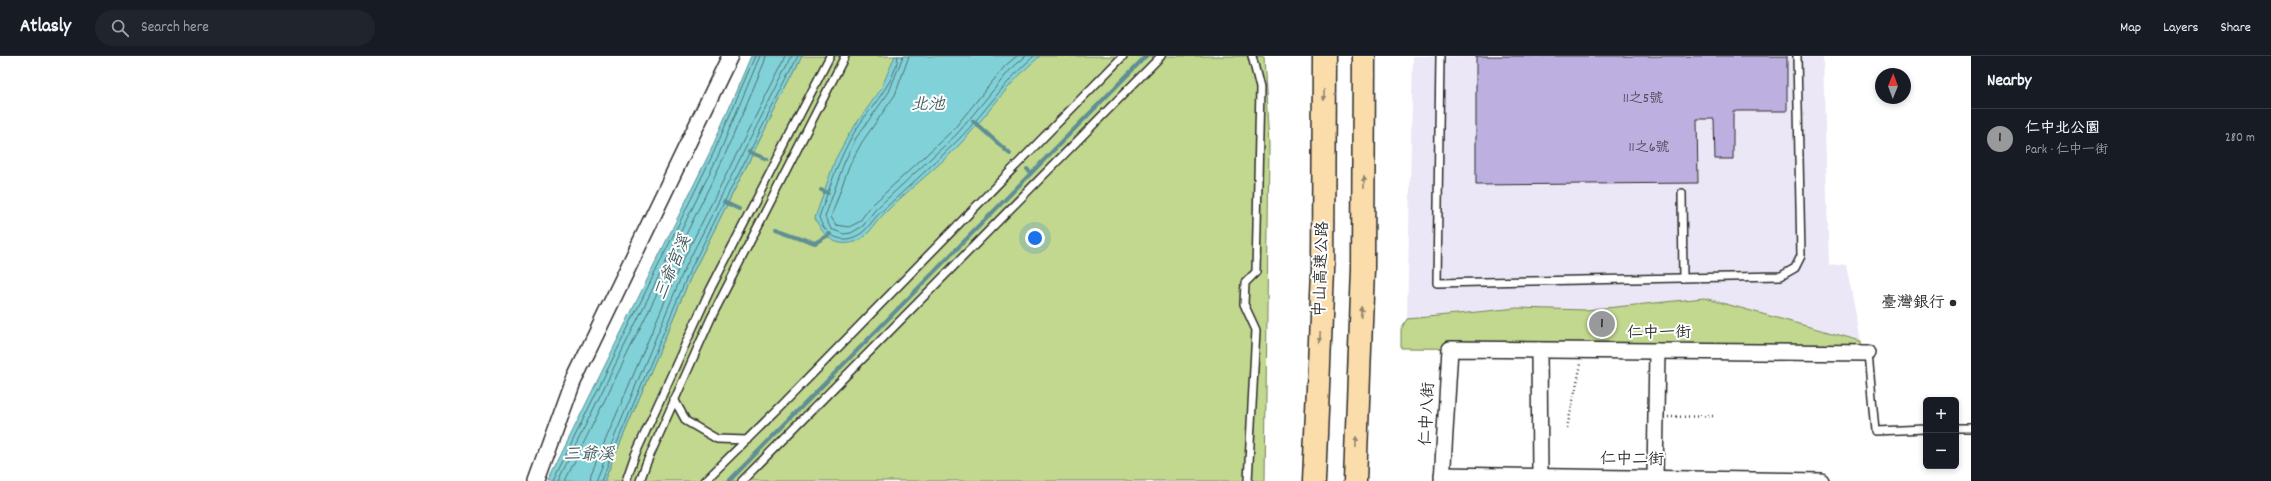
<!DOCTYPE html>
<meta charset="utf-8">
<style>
body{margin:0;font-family:Dekko,"LXGW WenKai TC",sans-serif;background:#20242c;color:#f1f3f6}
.controls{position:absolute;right:12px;bottom:12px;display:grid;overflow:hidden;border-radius:6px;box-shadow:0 2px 6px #0003}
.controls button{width:36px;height:36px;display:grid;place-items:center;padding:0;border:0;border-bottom:1px solid #363941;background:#171b24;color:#f1f3f6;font:20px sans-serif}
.compass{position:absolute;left:1875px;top:12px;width:36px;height:36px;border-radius:50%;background:#171b24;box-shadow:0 2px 6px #0003;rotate:1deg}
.you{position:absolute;left:1035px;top:182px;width:14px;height:14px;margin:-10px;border:3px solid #fff;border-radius:50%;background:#1a73e8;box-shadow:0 0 0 6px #1a73e833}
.badge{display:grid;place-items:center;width:26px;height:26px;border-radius:50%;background:#98999b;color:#111;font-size:13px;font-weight:700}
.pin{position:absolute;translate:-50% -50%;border:2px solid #fff;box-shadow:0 1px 4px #0006}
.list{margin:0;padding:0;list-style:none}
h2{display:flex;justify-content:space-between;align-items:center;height:52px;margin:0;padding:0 16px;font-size:17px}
h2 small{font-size:13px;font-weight:400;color:#9ea1a6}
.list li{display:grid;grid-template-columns:26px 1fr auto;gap:12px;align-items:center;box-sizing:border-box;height:60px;padding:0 16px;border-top:1px solid #363941}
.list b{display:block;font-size:15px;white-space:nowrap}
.list p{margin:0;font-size:13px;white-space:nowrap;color:#9ea1a6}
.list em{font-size:13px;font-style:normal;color:#9ea1a6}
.icon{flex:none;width:22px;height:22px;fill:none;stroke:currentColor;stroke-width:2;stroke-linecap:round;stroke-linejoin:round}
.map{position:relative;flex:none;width:1971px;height:425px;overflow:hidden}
header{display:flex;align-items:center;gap:24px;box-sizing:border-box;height:56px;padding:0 20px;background:#171b24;border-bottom:1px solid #363941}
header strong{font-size:19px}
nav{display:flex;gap:22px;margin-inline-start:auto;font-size:14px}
.search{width:280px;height:36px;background:#20242c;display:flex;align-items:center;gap:10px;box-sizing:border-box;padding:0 14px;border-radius:22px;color:#9ea1a6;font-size:15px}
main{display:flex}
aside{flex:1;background:#171b24}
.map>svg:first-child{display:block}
.built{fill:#ebe7f6}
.green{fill:#c1d88e;stroke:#76825c}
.water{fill:#81d2d8;stroke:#5f8f93}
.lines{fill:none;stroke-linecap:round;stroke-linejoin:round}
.shore{stroke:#4d6e70;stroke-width:1}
.stream{stroke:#5f8f93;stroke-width:4}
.building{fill:#bdb0e1;stroke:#2b2b2b}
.lane-casing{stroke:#2b2b2b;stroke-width:10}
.street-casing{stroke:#2b2b2b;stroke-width:18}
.highway-casing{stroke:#2b2b2b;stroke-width:25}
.path{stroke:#2b2b2b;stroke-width:2.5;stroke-dasharray:1 3;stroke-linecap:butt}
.lane{stroke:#fff;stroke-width:7}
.street{stroke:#fff;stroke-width:15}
.highway{stroke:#faddab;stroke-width:22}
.oneway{fill:#92846b}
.poi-dot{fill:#2b2b2b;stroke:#fff;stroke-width:1.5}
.labels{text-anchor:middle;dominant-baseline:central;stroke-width:4;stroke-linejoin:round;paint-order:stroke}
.number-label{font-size:14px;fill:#504c58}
.street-label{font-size:16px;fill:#2b2b2b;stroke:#fff}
.poi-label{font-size:16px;fill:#2b2b2b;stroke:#fff;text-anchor:end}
.water-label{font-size:17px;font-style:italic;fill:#455d5f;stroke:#fff}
</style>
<header>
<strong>Atlasly</strong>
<div class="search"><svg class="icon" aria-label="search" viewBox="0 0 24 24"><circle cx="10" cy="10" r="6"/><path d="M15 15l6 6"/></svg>Search here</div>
<nav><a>Map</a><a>Layers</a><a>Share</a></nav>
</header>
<main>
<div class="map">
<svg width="1971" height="425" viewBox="0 0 1971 425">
<rect width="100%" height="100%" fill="#fff"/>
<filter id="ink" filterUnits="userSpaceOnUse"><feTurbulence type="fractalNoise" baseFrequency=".025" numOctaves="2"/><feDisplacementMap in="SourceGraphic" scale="8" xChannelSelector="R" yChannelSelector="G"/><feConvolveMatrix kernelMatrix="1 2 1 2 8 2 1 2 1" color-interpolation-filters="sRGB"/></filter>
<g filter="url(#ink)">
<polygon class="built" points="1413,0 1823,0 1829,210 1846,208 1861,285 1704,242 1586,254 1517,252 1407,263"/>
<g class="green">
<polygon points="802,0 1264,0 1269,89 1265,425 604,425 692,218"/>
<polygon points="1704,242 1861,285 1862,296 1401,292 1401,273 1407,263 1517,252 1586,254"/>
</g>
<g class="water">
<polygon points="751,0 802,0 692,218 604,425 548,425 711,94"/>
<path d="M895 0H1040C1009 26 991 54 965 83 939 111 908 133 882 160 872 170 869 181 854 186 834 192 822 178 815 162L835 104 849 78 881 33Z"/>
</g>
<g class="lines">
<g class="shore">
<path d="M898 0C895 30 865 56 851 82 837 107 829 134 819 161 823 176 838 188 854 181 868 176 871 164 882 155 908 131 935 107 960 82 986 55 1005 25 1034 0"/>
<polyline points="903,0 889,36 856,82 844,107 825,161 831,173 844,178 851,177 863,170 875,154 957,78 1010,14 1026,0"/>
<polyline points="909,0 895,39 862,86 849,110 831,161 836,169 849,171 859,166 871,150 953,74 1005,10 1017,0"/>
<polyline points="553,425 714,96 755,0"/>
<polyline points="558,425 719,98 760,0"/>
<polyline points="565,425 724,101 764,7 766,0"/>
<polyline points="590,425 591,418 679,212 786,0"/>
<polyline points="596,425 684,214 792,0"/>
<polyline points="601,425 689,216 798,0"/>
</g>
<g class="stream">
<polyline points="973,65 1010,98"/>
<polyline points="749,96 767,103"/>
<polyline points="1027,113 1031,117"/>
<polyline points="821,134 828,137"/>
<polyline points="724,146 739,153"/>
<polyline points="776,173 815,187 830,178"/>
<polyline points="729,425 1146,0"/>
</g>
</g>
<polygon class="building" points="1476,0 1787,0 1787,55 1733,55 1733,103 1715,103 1714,63 1697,63 1698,127 1476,129"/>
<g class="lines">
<g class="lane-casing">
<g id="lane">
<polyline points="1440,0 1437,227 1781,220 1795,212 1801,200 1797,0"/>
<polyline points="1682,137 1683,222"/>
<polyline points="1868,297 1875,375 1926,373"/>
<polyline points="674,343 686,365 717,383 747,384"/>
<polyline points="1956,372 1971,372"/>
<polyline points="626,425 635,399 710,234 830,0"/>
<polyline points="640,425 646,408 711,262 845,0"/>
<polyline points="705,425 781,350 1123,0"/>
<polyline points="742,425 1161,0"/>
<polyline points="1248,425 1256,274 1244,248 1245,227 1256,216 1260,32 1252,0"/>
</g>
</g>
<g class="street-casing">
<g id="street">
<polyline points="1539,294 1540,420"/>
<polyline points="1442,419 1821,425"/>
<polyline points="1655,422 1657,295"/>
<polyline points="537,425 573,326 730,0"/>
<polyline points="1442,425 1450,293 1868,297"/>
</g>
</g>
<g class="highway-casing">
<g id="highway">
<polyline points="1314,425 1323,215 1324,0"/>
<polyline points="1355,425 1363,213 1364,0"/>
</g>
</g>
<g class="path">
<polyline points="1668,361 1716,360"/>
<polyline points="1567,372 1581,308"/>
</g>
<use href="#lane" class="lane"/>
<use href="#street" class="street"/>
<use href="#highway" class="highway"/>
</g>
<defs><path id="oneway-solid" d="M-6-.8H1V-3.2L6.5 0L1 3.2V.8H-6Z"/></defs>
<g class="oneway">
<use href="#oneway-solid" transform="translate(1324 39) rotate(90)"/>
<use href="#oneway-solid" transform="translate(1364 126) rotate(-89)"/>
<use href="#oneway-solid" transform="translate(1361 256) rotate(-87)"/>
<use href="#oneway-solid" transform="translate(1320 281) rotate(92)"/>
<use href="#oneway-solid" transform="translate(1356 386) rotate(-89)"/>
</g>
</g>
<circle class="poi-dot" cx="1953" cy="247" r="4"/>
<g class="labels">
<g class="number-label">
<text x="1643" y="43">11之5號</text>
<text x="1649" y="92">11之6號</text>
</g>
<g class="street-label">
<text transform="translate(1322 213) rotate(-88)">中山高速公路</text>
<text x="1659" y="277">仁中一街</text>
<text transform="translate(1428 358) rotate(-87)">仁中八街</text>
<text transform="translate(1632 404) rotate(1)">仁中二街</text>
</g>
<g class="poi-label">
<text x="1945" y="247">臺灣銀行</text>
</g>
<g class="water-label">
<text x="928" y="50">北池</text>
<text transform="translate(674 212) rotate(-67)">三爺宮溪</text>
<text x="589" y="400">三爺溪</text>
</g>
</g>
</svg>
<div class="controls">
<button>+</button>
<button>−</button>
</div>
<svg class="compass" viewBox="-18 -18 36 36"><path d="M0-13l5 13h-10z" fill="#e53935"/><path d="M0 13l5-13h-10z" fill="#9ea1a6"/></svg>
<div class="you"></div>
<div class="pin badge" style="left:1602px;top:268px">1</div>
</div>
<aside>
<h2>Nearby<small></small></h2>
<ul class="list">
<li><span class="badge">1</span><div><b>仁中北公園</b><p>Park · 仁中一街</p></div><em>280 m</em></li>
</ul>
</aside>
</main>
